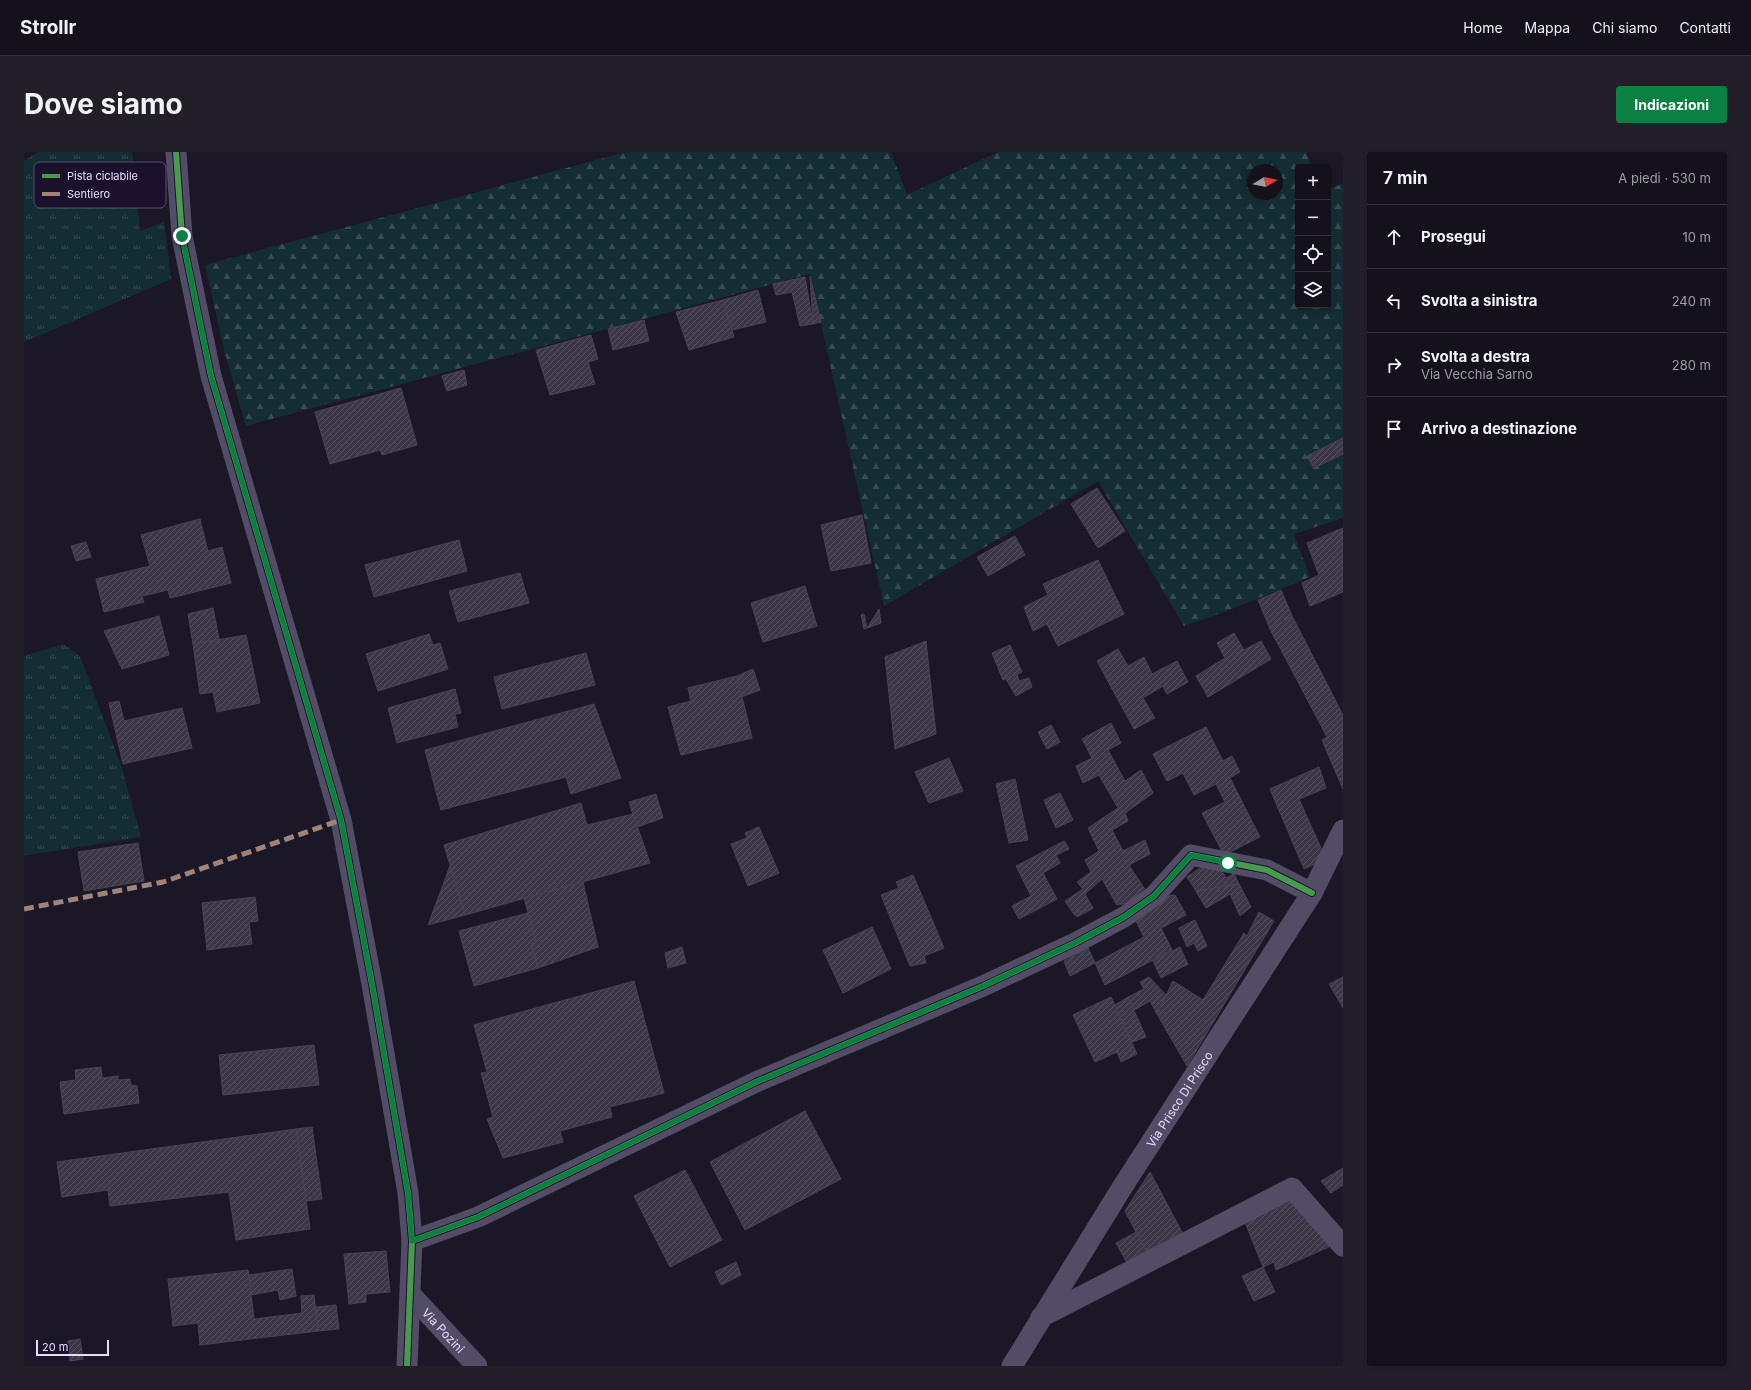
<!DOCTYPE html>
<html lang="it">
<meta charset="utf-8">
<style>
body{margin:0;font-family:Inter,sans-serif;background:#221f29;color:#f1f3f6}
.controls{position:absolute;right:12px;top:12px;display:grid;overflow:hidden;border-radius:4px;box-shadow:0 2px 6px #0003}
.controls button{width:36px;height:36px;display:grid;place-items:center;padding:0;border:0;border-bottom:1px solid #34313b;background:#15111c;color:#f1f3f6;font:20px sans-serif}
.compass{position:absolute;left:1223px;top:12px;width:36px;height:36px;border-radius:50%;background:#15111c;box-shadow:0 2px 6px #0003;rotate:80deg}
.scale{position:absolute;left:12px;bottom:10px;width:73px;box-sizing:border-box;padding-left:4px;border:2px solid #e7dcff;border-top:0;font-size:11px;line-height:14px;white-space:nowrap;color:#e7dcff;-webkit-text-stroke:3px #1b112c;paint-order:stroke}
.stop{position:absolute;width:12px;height:12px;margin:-9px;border:3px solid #0b8043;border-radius:50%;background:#fff}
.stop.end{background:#0b8043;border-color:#fff;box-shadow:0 1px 4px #0008}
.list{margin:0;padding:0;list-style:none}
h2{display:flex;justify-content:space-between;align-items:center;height:52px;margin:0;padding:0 16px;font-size:17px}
h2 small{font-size:13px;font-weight:400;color:#9d9da3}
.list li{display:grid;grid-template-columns:26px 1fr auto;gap:12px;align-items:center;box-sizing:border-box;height:64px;padding:0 16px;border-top:1px solid #34313b}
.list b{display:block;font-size:15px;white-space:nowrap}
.list p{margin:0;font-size:13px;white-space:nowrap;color:#9d9da3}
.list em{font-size:13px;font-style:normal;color:#9d9da3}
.icon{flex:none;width:22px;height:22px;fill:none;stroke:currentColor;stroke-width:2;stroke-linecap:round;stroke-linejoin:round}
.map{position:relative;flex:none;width:1319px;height:1214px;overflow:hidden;border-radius:4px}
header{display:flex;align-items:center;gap:24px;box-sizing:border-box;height:56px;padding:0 20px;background:#15111c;border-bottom:1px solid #34313b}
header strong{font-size:19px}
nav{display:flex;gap:22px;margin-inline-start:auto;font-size:14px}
.intro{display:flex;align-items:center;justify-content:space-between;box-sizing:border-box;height:96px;padding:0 24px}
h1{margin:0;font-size:28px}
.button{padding:10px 18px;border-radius:4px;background:#0b8043;color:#fff;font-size:14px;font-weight:700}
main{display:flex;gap:24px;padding:0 24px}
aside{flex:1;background:#15111c;border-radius:4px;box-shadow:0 2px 6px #0003}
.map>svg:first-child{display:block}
.grass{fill:url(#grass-tufts)}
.forest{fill:url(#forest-firs);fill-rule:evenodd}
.building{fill:url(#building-hatch);stroke:#4a4258}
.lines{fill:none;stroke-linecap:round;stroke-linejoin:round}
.minor{stroke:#524c66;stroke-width:21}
.quiet{stroke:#a18479;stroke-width:5;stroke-dasharray:10 5;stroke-linecap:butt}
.cycleway-casing{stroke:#1b112c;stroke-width:8}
.cycleway{stroke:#469c4c;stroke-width:6}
.route{stroke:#0b8043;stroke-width:5}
.labels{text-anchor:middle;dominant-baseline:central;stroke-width:3;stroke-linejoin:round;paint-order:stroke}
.street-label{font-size:12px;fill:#e7dcff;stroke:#1b112c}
.key{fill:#1b112c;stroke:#584e6b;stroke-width:1}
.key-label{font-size:11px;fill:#e7dcff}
</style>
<header>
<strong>Strollr</strong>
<nav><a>Home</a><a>Mappa</a><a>Chi siamo</a><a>Contatti</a></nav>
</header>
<div class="intro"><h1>Dove siamo</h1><a class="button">Indicazioni</a></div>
<main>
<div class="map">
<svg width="1319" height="1214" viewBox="0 0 1319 1214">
<defs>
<pattern id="grass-tufts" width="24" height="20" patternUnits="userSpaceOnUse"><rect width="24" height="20" fill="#142d34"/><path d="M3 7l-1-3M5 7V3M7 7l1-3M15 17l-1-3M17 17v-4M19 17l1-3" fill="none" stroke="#364b52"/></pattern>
<pattern id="forest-firs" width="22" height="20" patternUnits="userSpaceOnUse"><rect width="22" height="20" fill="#142d34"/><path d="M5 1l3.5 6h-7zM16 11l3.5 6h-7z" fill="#364b52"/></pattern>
<pattern id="building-hatch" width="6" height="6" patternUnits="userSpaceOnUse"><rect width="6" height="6" fill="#3c3647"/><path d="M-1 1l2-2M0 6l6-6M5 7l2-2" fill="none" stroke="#585263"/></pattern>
</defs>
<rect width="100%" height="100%" fill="#1c1726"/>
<g class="grass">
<polygon points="14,0 108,0 116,79 140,70 147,127 0,190 0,9"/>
<polygon points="39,492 56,504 98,616 117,685 0,704 0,504"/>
</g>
<path class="forest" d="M602 0H867L883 43 974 0H1282L1288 15H1274V153H1304V37L1319 32V366L1270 382 1286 425 1203 459 1160 474 1074 329 860 454 786 122 222 274 200 198 181 113ZM1229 18H1253V42H1229Z"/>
<g class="building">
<polygon points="786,124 797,170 789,172"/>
<polygon points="781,125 789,172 776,174 768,140 752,143 749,132"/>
<polygon points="734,138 742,170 708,178 699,148"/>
<polygon points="699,148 710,185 665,198 652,160"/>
<polygon points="620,168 625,189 589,198 584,177"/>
<polygon points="567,183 574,207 564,210 571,232 526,243 512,198"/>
<polygon points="440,218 443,233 423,239 418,224"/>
<polygon points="377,236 393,293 358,303 356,298 306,312 291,260"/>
<polygon points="1319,286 1319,302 1290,316 1283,304"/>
<polygon points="1073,336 1101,379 1074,396 1047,352"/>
<polygon points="838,363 847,411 807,419 797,373"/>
<polygon points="176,367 184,399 198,395 207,431 146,446 144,438 118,444 120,450 80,460 72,427 126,414 117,383"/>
<polygon points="1319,376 1319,440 1286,454 1278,431 1295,423 1283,391"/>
<polygon points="991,384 1001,403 964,424 953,405"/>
<polygon points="435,388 443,419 350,445 341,413"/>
<polygon points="62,390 67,405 52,409 47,394"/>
<polygon points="1074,408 1100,462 1034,494 1023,472 1009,479 1000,455 1024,443 1019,432"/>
<polygon points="496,421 505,451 434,470 425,439"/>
<polygon points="781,434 793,474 739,490 727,451"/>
<polygon points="1257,438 1268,464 1246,477 1234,448"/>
<polygon points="189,456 195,487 169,492 164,462"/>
<polygon points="855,457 857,471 843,476"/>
<polygon points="840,462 843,476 840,477 837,463"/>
<polygon points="135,464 145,503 98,517 80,479"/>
<polygon points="1268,464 1319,563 1319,637 1298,588 1303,585 1246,477"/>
<polygon points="1210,481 1220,498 1237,489 1247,507 1184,545 1172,524 1201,506 1193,491"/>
<polygon points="405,482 409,493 416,491 424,517 354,539 342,502"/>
<polygon points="222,483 236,551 193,560 189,540 176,542 169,492"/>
<polygon points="902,489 912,582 871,597 861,505"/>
<polygon points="986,493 998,520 979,528 968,501"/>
<polygon points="1094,497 1104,514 1120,505 1128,522 1153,509 1164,530 1143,542 1139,534 1119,546 1131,566 1110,577 1073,509"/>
<polygon points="562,501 571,533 478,557 470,525"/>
<polygon points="729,517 736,538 717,545 713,524"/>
<polygon points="993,522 995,529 1005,526 1008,535 992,544 982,527"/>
<polygon points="713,524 728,586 657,603 644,555 667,549 664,536"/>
<polygon points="431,537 437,561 431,562 434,575 373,591 364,556"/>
<polygon points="95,549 100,569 158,556 168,596 99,612 85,551"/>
<polygon points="570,552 597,626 547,642 542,625 417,658 401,598"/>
<polygon points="1087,571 1097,591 1084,598 1101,629 1117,618 1129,641 1101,661 1104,669 1088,678 1099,699 1121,688 1126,702 1105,713 1125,744 1116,749 1093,753 1078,727 1061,742 1069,756 1066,758 1049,761 1041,749 1059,737 1053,730 1067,720 1061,708 1075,699 1064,676 1094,656 1075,623 1059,631 1052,614 1068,606 1058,587"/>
<polygon points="1027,573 1036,590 1023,597 1014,580"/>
<polygon points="1182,575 1199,609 1208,604 1216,620 1206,626 1236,685 1200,703 1178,661 1201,650 1192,632 1170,643 1159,621 1143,629 1129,602"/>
<polygon points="925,606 939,639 905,651 891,620"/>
<polygon points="1295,615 1302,636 1275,647 1302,707 1280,717 1246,637"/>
<polygon points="991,627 1004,688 985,691 972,632"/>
<polygon points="1036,641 1049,668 1032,676 1020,648"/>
<polygon points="632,642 639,666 613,675 605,650"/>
<polygon points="557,651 563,673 609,662 626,711 441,763 420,693"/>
<polygon points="735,675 755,721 724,734 707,692 723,686 721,681"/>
<polygon points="1040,689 1045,697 1032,703 1036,711 1019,721 1033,747 995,767 988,754 1007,744 992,714"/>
<polygon points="114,691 120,729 60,739 54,700"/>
<polygon points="1194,711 1202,726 1210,722 1215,732 1172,739 1163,725 1182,712"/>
<polygon points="426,714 441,763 404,773"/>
<polygon points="889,723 920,796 900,804 902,811 886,814 857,743 875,736 872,730"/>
<polygon points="559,730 574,795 514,816 507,792 512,790 500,746"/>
<polygon points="1215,732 1227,755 1216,764 1206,742 1182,756 1172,739"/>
<polygon points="1151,743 1162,763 1137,776 1148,798 1081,833 1071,811 1120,785 1110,765 1143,744"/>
<polygon points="231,745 234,769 225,770 228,792 183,798 178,751"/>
<polygon points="1066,758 1053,765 1049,761"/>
<polygon points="1235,760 1250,769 1163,914 1133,862 1149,829 1179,848 1220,781 1223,784"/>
<polygon points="504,761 512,790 507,792 514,816 450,834 435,779"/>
<polygon points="1171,768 1183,794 1174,799 1170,791 1163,795 1155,776"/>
<polygon points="848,775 867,817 819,841 799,798"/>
<polygon points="658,795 662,811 644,816 641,801"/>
<polygon points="1156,795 1164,812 1137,826 1129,809"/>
<polygon points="1064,796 1071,811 1046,824 1040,809"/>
<polygon points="1125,825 1142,843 1133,862 1126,849 1110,858 1104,845 1120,837 1116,830"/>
<polygon points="1319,825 1319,856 1305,832"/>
<polygon points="610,829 640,941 586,955 588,965 536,979 539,990 479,1006 463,967 469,965 457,921 463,920 450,873"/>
<polygon points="1087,845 1113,902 1097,910 1093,900 1071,910 1049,863"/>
<polygon points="1104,845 1122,885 1108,890 1091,853"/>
<polygon points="290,893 295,933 199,943 195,903"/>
<polygon points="77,915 78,926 94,924 94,928 106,927 107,933 113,934 115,951 40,962 36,930 52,928 51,918"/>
<polygon points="781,959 817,1027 721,1078 686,1010"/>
<polygon points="288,975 298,1047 282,1049 272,977"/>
<polygon points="272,977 286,1077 212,1088 205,1040 86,1054 84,1038 38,1045 33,1010"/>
<polygon points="1319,1016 1319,1033 1307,1041 1297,1029"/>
<polygon points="661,1018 698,1088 646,1115 610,1044"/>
<polygon points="1126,1020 1158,1080 1122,1099 1101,1059"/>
<polygon points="1267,1045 1284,1058 1305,1095 1252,1118 1250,1110 1239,1115 1218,1063"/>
<polygon points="1112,1080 1122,1099 1102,1109 1092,1091"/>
<polygon points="362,1099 366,1140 342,1142 342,1150 325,1152 320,1102"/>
<polygon points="712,1110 717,1123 697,1133 691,1120"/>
<polygon points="1239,1115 1251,1140 1230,1149 1218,1124"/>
<polygon points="268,1117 272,1144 256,1148 254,1138 227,1143 225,1123"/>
<polygon points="224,1118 230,1167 278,1161 277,1144 290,1143 294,1179 176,1193 174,1171 149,1174 144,1127"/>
<polygon points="312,1153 315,1177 294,1179 292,1155"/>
<polygon points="56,1187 59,1207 46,1209 44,1189"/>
</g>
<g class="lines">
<g class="minor">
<polyline points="152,0 158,84 187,224 317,668 348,832 384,1041 388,1089 383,1214"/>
<polyline points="388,1089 454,1065 732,930 959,834 1051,791 1100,765 1130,744 1167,703 1243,718 1288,741"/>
<path id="s1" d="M387 1143 453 1214"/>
<polyline points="1017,1165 1268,1036 1319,1094"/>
<path id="s2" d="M988 1214 1099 1034 1288 741 1319 678"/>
</g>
<polyline class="quiet" points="0,757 139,730 317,668"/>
<g class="cycleway-casing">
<g id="cycleway">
<polyline points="152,0 158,84 187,224 317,668 348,832 384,1041 388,1089 383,1214"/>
<polyline points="388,1089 454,1065 732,930 959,834 1051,791 1100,765 1130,744 1167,703 1243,718 1288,741"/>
</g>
</g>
<use href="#cycleway" class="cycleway"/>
</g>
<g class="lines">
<polyline class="route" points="158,84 187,224 317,668 348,832 384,1041 388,1089 454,1065 732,930 959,834 1051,791 1100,765 1130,744 1167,703 1204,711"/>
</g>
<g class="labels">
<g class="street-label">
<text stroke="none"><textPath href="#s2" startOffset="315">Via Prisco Di Prisco</textPath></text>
<text stroke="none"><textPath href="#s1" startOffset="48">Via Pozini</textPath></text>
</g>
</g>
<rect x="10" y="10" width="132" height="46" rx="6" class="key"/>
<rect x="18" y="22" width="18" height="4" fill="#469c4c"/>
<rect x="18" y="40" width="18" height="4" fill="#a18479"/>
<g class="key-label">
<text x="43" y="28">Pista ciclabile</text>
<text x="43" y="46">Sentiero</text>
</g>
</svg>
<div class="controls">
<button>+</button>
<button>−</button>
<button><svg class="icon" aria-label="locate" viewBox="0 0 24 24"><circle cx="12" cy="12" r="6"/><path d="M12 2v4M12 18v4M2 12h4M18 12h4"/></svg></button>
<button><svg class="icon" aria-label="layers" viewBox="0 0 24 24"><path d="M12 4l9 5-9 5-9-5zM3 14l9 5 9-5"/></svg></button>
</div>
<svg class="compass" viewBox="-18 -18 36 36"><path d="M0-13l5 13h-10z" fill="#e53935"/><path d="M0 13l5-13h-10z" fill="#9d9da3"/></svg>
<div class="scale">20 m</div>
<div class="stop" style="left:1204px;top:711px"></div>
<div class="stop end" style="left:158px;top:84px"></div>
</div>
<aside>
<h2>7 min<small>A piedi · 530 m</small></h2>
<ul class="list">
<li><svg class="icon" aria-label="ahead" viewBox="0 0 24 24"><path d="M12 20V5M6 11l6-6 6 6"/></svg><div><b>Prosegui</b></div><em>10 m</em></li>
<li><svg class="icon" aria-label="left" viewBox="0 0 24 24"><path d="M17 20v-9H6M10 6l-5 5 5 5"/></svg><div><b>Svolta a sinistra</b></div><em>240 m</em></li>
<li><svg class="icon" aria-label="right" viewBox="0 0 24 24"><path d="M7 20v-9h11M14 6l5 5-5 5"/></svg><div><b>Svolta a destra</b><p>Via Vecchia Sarno</p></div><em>280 m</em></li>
<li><svg class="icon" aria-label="arrive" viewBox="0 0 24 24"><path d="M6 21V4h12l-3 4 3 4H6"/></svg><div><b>Arrivo a destinazione</b></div></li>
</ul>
</aside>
</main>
